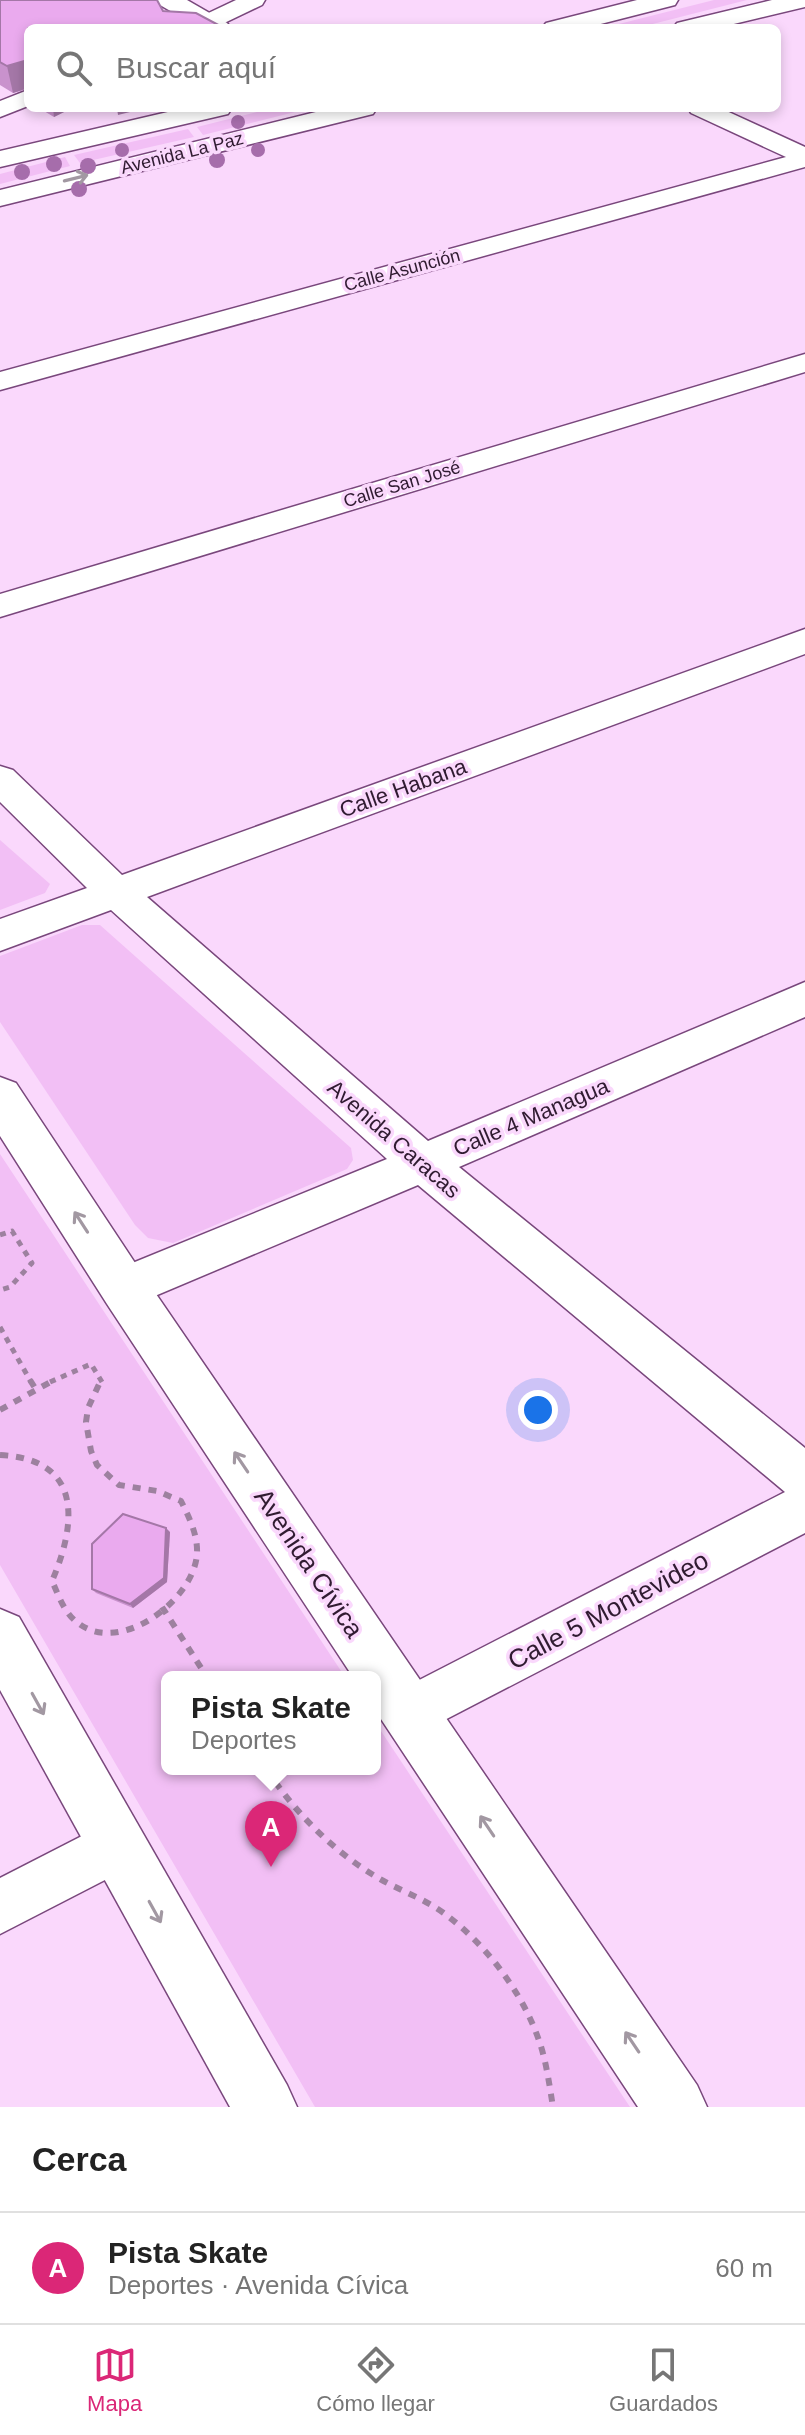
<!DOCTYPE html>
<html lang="es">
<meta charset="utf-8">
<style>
body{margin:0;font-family:Arial,sans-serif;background:#f6f6f6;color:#222}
.you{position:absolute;left:538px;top:1410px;width:28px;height:28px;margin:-20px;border:6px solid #fff;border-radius:50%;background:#1a73e8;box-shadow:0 0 0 12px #1a73e833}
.badge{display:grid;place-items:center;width:52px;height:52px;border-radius:50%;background:#db2777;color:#fff;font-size:26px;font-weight:700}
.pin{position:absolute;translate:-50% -66px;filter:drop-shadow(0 2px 4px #0008)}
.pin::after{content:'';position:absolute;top:42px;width:28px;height:24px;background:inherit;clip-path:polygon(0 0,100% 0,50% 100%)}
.popup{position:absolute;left:161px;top:1671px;width:220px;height:104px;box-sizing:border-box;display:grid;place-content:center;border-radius:12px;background:#fff;filter:drop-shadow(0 2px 6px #0005);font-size:26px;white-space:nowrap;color:#767676}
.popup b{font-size:30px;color:#222}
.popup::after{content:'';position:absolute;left:50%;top:100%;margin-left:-16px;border:16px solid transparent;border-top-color:#fff}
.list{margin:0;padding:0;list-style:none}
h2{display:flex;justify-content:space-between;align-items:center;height:104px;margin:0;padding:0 32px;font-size:34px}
h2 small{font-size:26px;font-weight:400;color:#767676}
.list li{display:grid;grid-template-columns:52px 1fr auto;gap:24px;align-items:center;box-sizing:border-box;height:112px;padding:0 32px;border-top:2px solid #e0e0e0}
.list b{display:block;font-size:30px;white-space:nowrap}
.list p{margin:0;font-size:26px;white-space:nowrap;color:#767676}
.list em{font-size:26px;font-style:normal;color:#767676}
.icon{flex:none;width:44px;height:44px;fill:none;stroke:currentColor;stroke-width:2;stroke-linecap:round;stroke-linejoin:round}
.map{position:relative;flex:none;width:805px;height:2107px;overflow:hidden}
.search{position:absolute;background:#fff;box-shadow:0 4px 12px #0003;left:24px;right:24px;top:24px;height:88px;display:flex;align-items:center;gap:20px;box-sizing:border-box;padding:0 28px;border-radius:12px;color:#767676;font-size:30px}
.sheet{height:216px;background:#fff}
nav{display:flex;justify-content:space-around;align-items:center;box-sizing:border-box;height:112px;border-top:2px solid #e0e0e0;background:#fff;font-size:22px;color:#767676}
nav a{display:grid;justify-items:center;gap:4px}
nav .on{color:#db2777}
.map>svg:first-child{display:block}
.green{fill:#f2bff5}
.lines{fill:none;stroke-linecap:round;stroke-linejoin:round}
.minor-casing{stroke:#79477c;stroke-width:3}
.tertiary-casing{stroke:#79477c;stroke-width:3}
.secondary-casing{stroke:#79477c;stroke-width:3}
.primary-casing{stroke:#79477c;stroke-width:3}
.path-far1{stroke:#9d819f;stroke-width:5;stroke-dasharray:6 6;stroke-linecap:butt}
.path{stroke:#9d819f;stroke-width:6;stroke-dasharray:8 8;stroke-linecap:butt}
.minor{fill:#fff;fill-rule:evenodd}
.tertiary{fill:#fff;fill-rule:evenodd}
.secondary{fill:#fff;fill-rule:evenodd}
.primary{fill:#fff;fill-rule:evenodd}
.tree{fill:#a66dab}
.wall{fill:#c992cd}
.shaded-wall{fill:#a477a7}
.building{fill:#eaaaee;stroke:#a477a7;stroke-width:2}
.oneway{stroke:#a298a2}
.labels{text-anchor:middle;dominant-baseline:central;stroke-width:7;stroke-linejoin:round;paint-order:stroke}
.far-street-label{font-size:18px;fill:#301b31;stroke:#fad8fc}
.street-label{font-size:22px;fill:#301b31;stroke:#fad8fc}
.near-street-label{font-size:26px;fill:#301b31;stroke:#fad8fc}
</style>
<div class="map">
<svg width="805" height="2107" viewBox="0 0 805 2107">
<rect width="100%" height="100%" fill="#fad8fc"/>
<g class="green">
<polygon points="714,0 747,0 637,28 603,28"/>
<polygon points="273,108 311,108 203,135 197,127"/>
<polygon points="188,129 194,137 80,163 74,155"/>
<polygon points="65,157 70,166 0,184 0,174"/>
<polygon points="0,840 50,884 45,893 0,910"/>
<polygon points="82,925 100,925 351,1148 353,1160 347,1169 173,1243 148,1238 135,1225 0,1022 0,956"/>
<polygon points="0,1154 345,1677 167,1677 167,1769 375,1769 375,1722 630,2107 315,2107 0,1565"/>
</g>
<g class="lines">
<g class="minor-casing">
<g id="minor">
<polygon points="236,0 265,0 262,5 216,27 205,28 197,22 200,17"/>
<polygon points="28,90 28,106 0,117 0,101"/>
<polygon points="688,108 720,108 805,147 805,167 0,390 0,372 786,157 691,113"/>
<polygon points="805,354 805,372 0,617 0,594"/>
<polygon points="805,629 805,654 147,897 428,1141 805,982 805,1017 459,1167 805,1448 805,1533 410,1738 392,1730 384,1712 392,1694 785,1492 418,1185 124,1309 108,1303 102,1288 108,1273 387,1159 111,910 0,951 0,919 87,888 0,802 0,766 13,770 122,875"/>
<polygon points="117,1818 136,1826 144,1845 136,1864 0,1934 0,1878"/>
</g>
</g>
<g class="tertiary-casing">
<polygon id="tertiary" points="157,0 187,0 227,23 231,28 200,28 160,5"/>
</g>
<g class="secondary-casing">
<g id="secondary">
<polygon points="637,0 678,0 675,5 585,28 542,28 546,23"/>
<polygon points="772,0 805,0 805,7 717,28 673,28 677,23"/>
<polygon points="185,108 232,108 228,114 0,167 0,151"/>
<polygon points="332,108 377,108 373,114 0,206 0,190"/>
</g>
</g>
<g class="primary-casing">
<g id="primary">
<polygon points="0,1077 16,1083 141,1272 697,2085 707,2107 638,2107 375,1710 375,1677 353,1677 107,1304 0,1136"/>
<polygon points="0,1609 19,1617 287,2085 297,2107 230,2107 0,1690"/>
</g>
</g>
<g class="path-far1">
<polyline points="0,1235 12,1231 32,1263 10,1287 0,1290"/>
<polyline points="0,1327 31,1382"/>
<polyline points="50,1382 91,1364 102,1382"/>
</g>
<g class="path">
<polyline points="30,1380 35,1388"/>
<polyline points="0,1410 54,1380"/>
<path d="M0 1455C83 1459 77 1523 52 1581 59 1596 64 1613 78 1623 120 1656 194 1600 197 1554 198 1535 189 1517 181 1501L157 1491 119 1485 97 1465 91 1451 86 1422 88 1408 101 1380"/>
<polyline points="162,1607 207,1677"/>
<path d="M266 1769C296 1813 333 1852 380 1879 401 1891 425 1899 445 1914 484 1943 520 1989 537 2035 546 2058 549 2083 553 2107"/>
</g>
<use href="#minor" class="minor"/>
<use href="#tertiary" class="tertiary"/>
<use href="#secondary" class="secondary"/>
<use href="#primary" class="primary"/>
</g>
<g class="tree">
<circle cx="238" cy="122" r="7"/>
<circle cx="122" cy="150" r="7"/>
<circle cx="258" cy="150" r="7"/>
<circle cx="217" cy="160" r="8"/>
<circle cx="54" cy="164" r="8"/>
<circle cx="88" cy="166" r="8"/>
<circle cx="22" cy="172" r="8"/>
<circle cx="79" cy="189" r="8"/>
</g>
<g class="wall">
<polygon points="0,0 28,28 28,89 13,93 0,85"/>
<polygon points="39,108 72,108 54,117"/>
<polygon points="170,1532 167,1582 133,1608 96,1593 92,1589"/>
</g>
<g class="shaded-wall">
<polygon points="24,61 28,88 13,93 7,66"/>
<polygon points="53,108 72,108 54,117"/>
<polygon points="117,108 146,108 118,115"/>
<polygon points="166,1528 170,1532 167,1582 133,1608 130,1604"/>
</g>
<g class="building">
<polygon points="0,0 157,0 163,11 196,13 224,28 28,28 28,78 25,76 24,61 7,66 0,62"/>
<polygon points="123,1514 166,1528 164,1578 130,1604 92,1589 92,1544"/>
</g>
<defs><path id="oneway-shaft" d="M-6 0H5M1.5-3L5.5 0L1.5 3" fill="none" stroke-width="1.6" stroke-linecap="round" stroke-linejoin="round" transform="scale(2)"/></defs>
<g class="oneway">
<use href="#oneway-shaft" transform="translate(76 178) rotate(-14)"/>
<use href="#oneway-shaft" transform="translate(81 1222) rotate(-123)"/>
<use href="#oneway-shaft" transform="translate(241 1462) rotate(-124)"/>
<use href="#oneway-shaft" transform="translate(38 1704) rotate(61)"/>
<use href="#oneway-shaft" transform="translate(487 1826) rotate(-124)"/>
<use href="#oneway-shaft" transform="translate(155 1912) rotate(61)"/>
<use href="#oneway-shaft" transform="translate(632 2042) rotate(-124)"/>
</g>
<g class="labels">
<g class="far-street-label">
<text transform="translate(182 153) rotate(-14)">Avenida La Paz</text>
<text transform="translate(402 270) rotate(-15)">Calle Asunción</text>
<text transform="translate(402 484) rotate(-17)">Calle San José</text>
</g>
<g class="street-label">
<text transform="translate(403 788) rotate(-20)">Calle Habana</text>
<text transform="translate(531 1117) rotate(-23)">Calle 4 Managua</text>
<text transform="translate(394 1139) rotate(41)">Avenida Caracas</text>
</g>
<g class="near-street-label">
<text transform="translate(309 1563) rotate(56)">Avenida Cívica</text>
<text transform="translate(608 1610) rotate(-28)">Calle 5 Montevideo</text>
</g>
</g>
</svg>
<div class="you"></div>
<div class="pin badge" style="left:271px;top:1867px">A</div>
<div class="popup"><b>Pista Skate</b>Deportes</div>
<div class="search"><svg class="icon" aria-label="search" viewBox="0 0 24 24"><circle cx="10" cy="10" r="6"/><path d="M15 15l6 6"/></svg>Buscar aquí</div>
</div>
<section class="sheet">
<h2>Cerca<small></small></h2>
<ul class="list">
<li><span class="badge">A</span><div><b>Pista Skate</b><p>Deportes · Avenida Cívica</p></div><em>60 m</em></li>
</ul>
</section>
<nav>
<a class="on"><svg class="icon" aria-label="map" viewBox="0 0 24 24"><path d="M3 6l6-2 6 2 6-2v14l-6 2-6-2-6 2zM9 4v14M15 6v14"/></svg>Mapa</a>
<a><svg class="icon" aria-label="directions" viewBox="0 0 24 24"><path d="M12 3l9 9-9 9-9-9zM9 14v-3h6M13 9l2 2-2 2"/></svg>Cómo llegar</a>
<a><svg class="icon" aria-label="saved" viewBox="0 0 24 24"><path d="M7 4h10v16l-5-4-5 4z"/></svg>Guardados</a>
</nav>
